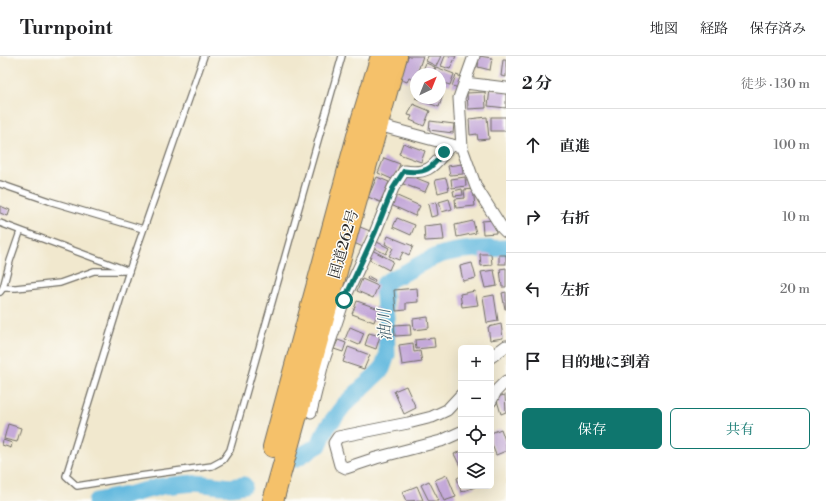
<!DOCTYPE html>
<html lang="ja">
<meta charset="utf-8">
<style>
body{margin:0;font-family:"Libre Bodoni","Noto Serif JP",serif;background:#f6f6f6;color:#202124}
.controls{position:absolute;right:12px;bottom:12px;display:grid;overflow:hidden;border-radius:6px;box-shadow:0 4px 16px #0002}
.controls button{width:36px;height:36px;display:grid;place-items:center;padding:0;border:0;border-bottom:1px solid #e0e0e0;background:#fff;color:#202124;font:20px sans-serif}
.compass{position:absolute;left:410px;top:12px;width:36px;height:36px;border-radius:50%;background:#fff;box-shadow:0 4px 16px #0002;rotate:43deg}
.stop{position:absolute;width:12px;height:12px;margin:-9px;border:3px solid #0f766e;border-radius:50%;background:#fff}
.stop.end{background:#0f766e;border-color:#fff;box-shadow:0 1px 4px #0008}
.list{margin:0;padding:0;list-style:none}
h2{display:flex;justify-content:space-between;align-items:center;height:52px;margin:0;padding:0 16px;font-size:17px}
h2 small{font-size:13px;font-weight:400;color:#757577}
.list li{display:grid;grid-template-columns:26px 1fr auto;gap:12px;align-items:center;box-sizing:border-box;height:72px;padding:0 16px;border-top:1px solid #e0e0e0}
.list b{display:block;font-size:15px;white-space:nowrap}
.list em{font-size:13px;font-style:normal;color:#757577}
.actions{display:flex;gap:8px;padding:12px 16px}
.actions a{flex:1;padding:9px 0;border:1px solid #0f766e;border-radius:6px;text-align:center;font-size:14px;color:#0f766e}
.actions .main{background:#0f766e;color:#fff}
.icon{flex:none;width:22px;height:22px;fill:none;stroke:currentColor;stroke-width:2;stroke-linecap:round;stroke-linejoin:round}
.map{position:relative;flex:none;width:506px;height:445px;overflow:hidden}
header{display:flex;align-items:center;gap:24px;box-sizing:border-box;height:56px;padding:0 20px;background:#fff;border-bottom:1px solid #e0e0e0}
header strong{font-size:19px}
nav{display:flex;gap:22px;margin-inline-start:auto;font-size:14px}
main{display:flex}
aside{flex:1;background:#fff}
.map>svg:first-child{display:block}
.lines{fill:none;stroke-linecap:round;stroke-linejoin:round}
.river{stroke:#61b8de;stroke-width:17}
.building{fill:#c4a9d9}
.lane-casing{stroke:#706d64;stroke-width:8}
.street-casing{stroke:#706d64;stroke-width:13}
.highway-casing{stroke:#706d64;stroke-width:22}
.lane{stroke:#fff;stroke-width:5.5}
.street{stroke:#fff;stroke-width:11}
.highway{stroke:#f5c16b;stroke-width:20}
.route{stroke:#0f766e;stroke-width:5}
.labels{text-anchor:middle;dominant-baseline:central;stroke-width:3;stroke-linejoin:round;paint-order:stroke}
.street-label{font-size:15px;fill:#2b2b2b;stroke:#fdfcf7}
.water-label{font-size:16px;font-style:italic;fill:#3e5c6a;stroke:#fdfcf7}
</style>
<header>
<strong>Turnpoint</strong>
<nav><a>地図</a><a>経路</a><a>保存済み</a></nav>
</header>
<main>
<div class="map">
<svg width="506" height="445" viewBox="0 0 506 445">
<rect width="100%" height="100%" fill="#fdfcf7"/>
<filter id="ink" filterUnits="userSpaceOnUse"><feTurbulence type="fractalNoise" baseFrequency=".025" numOctaves="2"/><feDisplacementMap in="SourceGraphic" scale="8" xChannelSelector="R" yChannelSelector="G"/><feConvolveMatrix kernelMatrix="1 2 1 2 8 2 1 2 1" color-interpolation-filters="sRGB"/></filter>
<filter id="wash" filterUnits="userSpaceOnUse"><feTurbulence type="fractalNoise" baseFrequency=".012" numOctaves="4" result="noise"/><feDisplacementMap in="SourceGraphic" scale="16" xChannelSelector="R" yChannelSelector="G"/><feGaussianBlur stdDeviation="0.9" result="paint"/><feColorMatrix in="noise" values="0 0 0 0 0 0 0 0 0 0 0 0 0 0 0 0 0 1.4 0 .05"/><feComposite in="paint" operator="in"/></filter>
<g filter="url(#wash)">
<rect width="100%" height="100%" fill="#f1e8ce"/>
<g class="lines">
<g class="river">
<path d="M295 403 319 389 326 373 344 349 382 313 387 299 386 262 383 229C391 221 395 222 404 217 417 210 432 200 447 197 466 192 486 193 506 192"/>
<polyline points="96,445 131,438 163,430 195,427 231,431 244,429"/>
</g>
</g>
<g id="blocks">
<g class="building">
<polygon points="408,0 423,0 417,18 416,18 415,24 409,22 407,26 400,23"/>
<polygon points="428,0 441,0 436,10 426,5"/>
<polygon points="445,0 456,0 450,13 441,10"/>
<polygon points="479,0 492,2 490,14 478,11"/>
<polygon points="503,4 506,4 506,21 501,20"/>
<polygon points="426,7 435,11 432,18 422,16"/>
<polygon points="436,11 454,18 450,29 440,26 440,18 433,18"/>
<polygon points="456,19 462,21 459,32 452,30"/>
<polygon points="490,33 506,35 506,52 488,50"/>
<polygon points="485,36 486,52 468,53 467,37"/>
<polygon points="440,38 443,39 439,51 415,42 440,42"/>
<polygon points="413,48 430,55 424,70 410,64 412,60 408,59"/>
<polygon points="487,61 489,83 478,84 477,78 470,79 469,63"/>
<rect x="491" y="61" width="15" height="14"/>
<polygon points="430,65 454,68 453,77 429,74"/>
<polygon points="403,87 425,95 421,106 399,98"/>
<polygon points="384,102 400,108 394,124 378,117"/>
<polygon points="462,108 463,118 450,119 448,110"/>
<polygon points="406,118 429,127 425,136 403,128"/>
<polygon points="377,121 389,126 380,146 368,141"/>
<polygon points="465,121 466,130 452,132 451,123"/>
<polygon points="446,122 449,134 438,137 435,124"/>
<polygon points="462,133 463,139 454,140 453,135"/>
<polygon points="473,133 475,150 456,152 455,143 465,142 464,134"/>
<polygon points="395,139 420,150 415,160 391,149"/>
<polygon points="449,143 452,153 442,156 439,146"/>
<polygon points="436,146 438,159 431,161 428,148"/>
<polygon points="0,150 10,154 8,160 0,157"/>
<polygon points="397,162 415,169 411,179 393,171"/>
<polygon points="494,164 496,177 483,178 482,165"/>
<polygon points="473,165 476,177 457,181 455,169"/>
<polygon points="442,168 444,184 425,185 424,170"/>
<polygon points="360,171 370,175 363,191 354,187"/>
<polygon points="388,180 413,190 409,199 403,196 399,204 389,200 393,192 385,188"/>
<polygon points="373,184 389,192 386,198 370,190"/>
<polygon points="370,193 393,205 389,214 366,202"/>
<polygon points="480,198 491,198 492,209 481,210"/>
<rect x="499" y="199" width="7" height="9"/>
<polygon points="472,207 476,222 463,225 460,210"/>
<polygon points="506,212 506,231 502,231 500,213"/>
<polygon points="494,214 497,230 485,232 481,216"/>
<polygon points="368,220 375,224 374,226 367,223"/>
<polygon points="362,223 378,230 373,242 357,235"/>
<polygon points="417,232 418,246 406,247 406,254 396,255 394,234"/>
<polygon points="475,235 478,249 462,251 460,238"/>
<polygon points="506,236 506,253 505,253 502,237"/>
<polygon points="494,239 498,265 487,267 483,241"/>
<polygon points="357,245 379,253 374,266 352,258"/>
<polygon points="428,261 429,272 414,274 413,263"/>
<polygon points="410,268 411,279 395,280 394,269"/>
<polygon points="501,268 503,282 490,284 488,271"/>
<polygon points="350,271 364,277 359,289 345,283"/>
<polygon points="369,277 380,280 376,293 365,289"/>
<polygon points="434,282 435,291 416,293 415,284"/>
<polygon points="338,284 346,287 343,296 334,293"/>
<polygon points="413,287 414,296 420,295 422,306 402,309 399,289"/>
<polygon points="348,291 370,299 364,313 343,306"/>
<polygon points="406,330 416,352 404,358 394,335"/>
<polygon points="505,339 506,356 501,358 496,341"/>
<polygon points="8,368 21,372 17,386 4,383"/>
<polygon points="501,373 506,387 506,395 496,399 491,386 491,377"/>
<polygon points="3,384 12,387 11,392 2,389"/>
<polygon points="461,395 461,412 454,398"/>
<polygon points="447,419 456,441 444,445 435,424"/>
<polygon points="461,420 461,430 475,430 475,431 461,436 457,422"/>
<polygon points="429,425 439,445 429,445 421,429"/>
<polygon points="417,430 423,444 406,445 402,436"/>
</g>
</g>
</g>
<g filter="url(#ink)">
<use href="#blocks" fill-opacity="0" stroke="#706d64" stroke-width="1"/>
<g class="lines">
<g class="lane-casing">
<g id="lane">
<polyline points="204,0 129,215 66,420 77,430 133,421 212,410 223,404 230,394 342,0"/>
<polyline points="0,128 49,145 143,173"/>
<polyline points="0,167 129,215"/>
<polyline points="3,232 16,232 60,227 94,215 124,215"/>
<polyline points="0,236 3,232 10,205 20,176"/>
</g>
</g>
<g class="street-casing">
<g id="street">
<polyline points="474,0 459,42 462,92 476,131 502,172 506,176"/>
<polyline points="465,27 506,32"/>
<polyline points="374,68 456,90"/>
<polyline points="491,301 506,290"/>
<polyline points="461,339 447,354 432,361 408,367 338,381 334,387 340,409 346,412 376,402 441,385 461,376"/>
<polyline points="491,345 496,335 506,325"/>
<path d="M311 356 323 307 344 244 375 177 393 132 404 115C432 119 434 108 451 89"/>
</g>
</g>
<g class="highway-casing">
<g id="highway">
<polyline points="273,391 361,65 381,0"/>
<polyline points="273,445 397,0"/>
</g>
</g>
<use href="#lane" class="lane"/>
<use href="#street" class="street"/>
<use href="#highway" class="highway"/>
</g>
</g>
<g class="lines" filter="url(#ink)">
<path class="route" d="M344 244 375 177 393 132 404 115C426 118 431 113 444 96"/>
</g>
<g class="labels">
<g class="street-label">
<text transform="translate(344 188) rotate(-74)">国道262号</text>
</g>
<g class="water-label">
<text transform="translate(385 269) rotate(-93)">油川</text>
</g>
</g>
</svg>
<div class="controls">
<button>+</button>
<button>−</button>
<button><svg class="icon" aria-label="locate" viewBox="0 0 24 24"><circle cx="12" cy="12" r="6"/><path d="M12 2v4M12 18v4M2 12h4M18 12h4"/></svg></button>
<button><svg class="icon" aria-label="layers" viewBox="0 0 24 24"><path d="M12 4l9 5-9 5-9-5zM3 14l9 5 9-5"/></svg></button>
</div>
<svg class="compass" viewBox="-18 -18 36 36"><path d="M0-13l5 13h-10z" fill="#e53935"/><path d="M0 13l5-13h-10z" fill="#757577"/></svg>
<div class="stop" style="left:344px;top:244px"></div>
<div class="stop end" style="left:444px;top:96px"></div>
</div>
<aside>
<h2>2 分<small>徒歩 · 130 m</small></h2>
<ul class="list">
<li><svg class="icon" aria-label="ahead" viewBox="0 0 24 24"><path d="M12 20V5M6 11l6-6 6 6"/></svg><div><b>直進</b></div><em>100 m</em></li>
<li><svg class="icon" aria-label="right" viewBox="0 0 24 24"><path d="M7 20v-9h11M14 6l5 5-5 5"/></svg><div><b>右折</b></div><em>10 m</em></li>
<li><svg class="icon" aria-label="left" viewBox="0 0 24 24"><path d="M17 20v-9H6M10 6l-5 5 5 5"/></svg><div><b>左折</b></div><em>20 m</em></li>
<li><svg class="icon" aria-label="arrive" viewBox="0 0 24 24"><path d="M6 21V4h12l-3 4 3 4H6"/></svg><div><b>目的地に到着</b></div></li>
</ul>
<div class="actions"><a class="main">保存</a><a>共有</a></div>
</aside>
</main>
